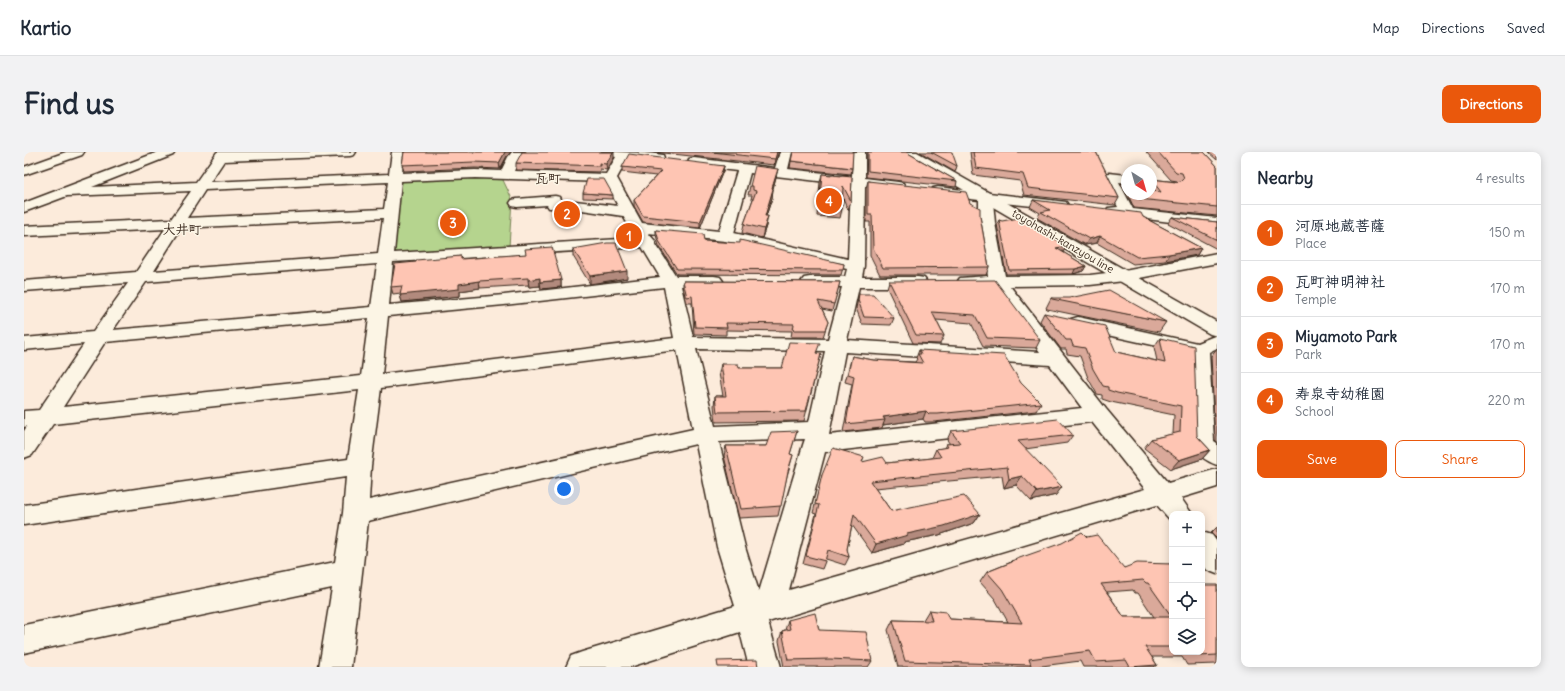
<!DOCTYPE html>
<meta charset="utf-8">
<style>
body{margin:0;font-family:Delius,"Klee One",sans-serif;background:#f2f2f3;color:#1f2937}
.controls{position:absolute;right:12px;bottom:12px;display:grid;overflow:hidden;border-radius:8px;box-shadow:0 2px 10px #0003}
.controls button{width:36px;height:36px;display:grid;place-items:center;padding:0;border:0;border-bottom:1px solid #e0e1e3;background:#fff;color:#1f2937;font:20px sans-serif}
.compass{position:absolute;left:1097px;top:12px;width:36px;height:36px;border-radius:50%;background:#fff;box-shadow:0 2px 10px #0003;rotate:143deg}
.you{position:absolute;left:540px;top:337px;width:14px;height:14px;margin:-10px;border:3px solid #fff;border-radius:50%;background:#1a73e8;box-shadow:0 0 0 6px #1a73e833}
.badge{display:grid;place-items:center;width:26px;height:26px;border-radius:50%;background:#ea580c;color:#fff;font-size:13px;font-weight:700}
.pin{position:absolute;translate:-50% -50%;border:2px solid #fff;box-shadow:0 1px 4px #0006}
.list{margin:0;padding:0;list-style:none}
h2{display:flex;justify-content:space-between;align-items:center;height:52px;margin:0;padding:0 16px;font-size:17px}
h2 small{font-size:13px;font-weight:400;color:#747a83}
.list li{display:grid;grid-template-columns:26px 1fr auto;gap:12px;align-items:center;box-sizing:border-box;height:56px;padding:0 16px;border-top:1px solid #e0e1e3}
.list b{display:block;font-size:15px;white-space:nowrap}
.list p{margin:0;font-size:13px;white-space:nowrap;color:#747a83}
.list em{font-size:13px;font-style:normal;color:#747a83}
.actions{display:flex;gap:8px;padding:12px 16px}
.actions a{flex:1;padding:9px 0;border:1px solid #ea580c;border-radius:8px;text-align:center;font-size:14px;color:#ea580c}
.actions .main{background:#ea580c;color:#fff}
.icon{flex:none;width:22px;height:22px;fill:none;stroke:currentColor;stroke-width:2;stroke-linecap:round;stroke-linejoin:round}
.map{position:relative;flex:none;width:1193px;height:515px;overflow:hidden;border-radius:8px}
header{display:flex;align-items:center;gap:24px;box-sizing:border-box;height:56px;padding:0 20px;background:#fff;border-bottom:1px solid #e0e1e3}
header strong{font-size:19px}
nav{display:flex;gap:22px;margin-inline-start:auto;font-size:14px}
.intro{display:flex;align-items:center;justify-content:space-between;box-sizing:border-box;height:96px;padding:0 24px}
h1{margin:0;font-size:28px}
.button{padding:10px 18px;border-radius:8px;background:#ea580c;color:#fff;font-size:14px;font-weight:700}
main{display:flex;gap:24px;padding:0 24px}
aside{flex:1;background:#fff;border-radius:8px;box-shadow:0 2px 10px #0003}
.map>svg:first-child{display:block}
.green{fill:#b5d48e;stroke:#787f56}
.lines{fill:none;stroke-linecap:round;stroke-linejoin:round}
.minor-casing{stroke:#3b2a1e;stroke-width:3}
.major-casing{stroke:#3b2a1e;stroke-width:3}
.minor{fill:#fcf5e5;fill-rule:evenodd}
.major{fill:#fcf5e5;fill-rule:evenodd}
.wall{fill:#daa99a;stroke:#3b2a1e;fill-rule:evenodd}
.shaded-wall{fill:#b28a7d;stroke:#3b2a1e}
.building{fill:#fec5b3;stroke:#3b2a1e;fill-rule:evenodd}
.labels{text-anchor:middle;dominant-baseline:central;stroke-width:3;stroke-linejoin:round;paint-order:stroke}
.far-street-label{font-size:11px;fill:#3b2a1e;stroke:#fcf5e5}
.far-quarter-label{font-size:13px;font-weight:bold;fill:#3b2a1e;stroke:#fcf5e5}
</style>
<header>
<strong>Kartio</strong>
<nav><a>Map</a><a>Directions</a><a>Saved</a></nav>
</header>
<div class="intro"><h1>Find us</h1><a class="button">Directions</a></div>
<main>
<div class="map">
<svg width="1193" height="515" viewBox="0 0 1193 515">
<rect width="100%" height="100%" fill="#fcebdb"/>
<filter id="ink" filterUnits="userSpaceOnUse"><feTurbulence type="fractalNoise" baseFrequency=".025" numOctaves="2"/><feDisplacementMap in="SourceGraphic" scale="8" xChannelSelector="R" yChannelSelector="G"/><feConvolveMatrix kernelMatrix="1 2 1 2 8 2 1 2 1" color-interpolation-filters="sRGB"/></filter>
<g filter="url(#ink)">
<polygon class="green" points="444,25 478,26 488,47 485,95 370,101 376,30 382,28"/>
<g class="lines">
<g class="minor-casing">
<g id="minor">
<polygon points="42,0 60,0 58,3 0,23 0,15"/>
<path d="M134 0H151L149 3 68 35 172 30 193 0H332L330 3 326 4 200 9 186 30 365 22 368 0H380L378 21 451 18 477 19 484 5 488 0H501L496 6 490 19 582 22 592 5 580 3 578 0C598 0 619 0 639 3L640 6 639 9 634 10 604 6 593 26 618 71 695 79 713 19 670 14 665 13 664 10 665 7 670 6 751 16 756 0H768L764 17 828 24 829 0H841V26L874 30 879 31 881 34 879 37 874 38 841 34 840 114 838 125H894L900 126 903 130 900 134 894 135H835L823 188 1016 200 969 135H942L936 134 933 130 936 126 964 124 955 71V48L914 43 909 42 907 39 909 36 914 35 1042 50 1044 53 1042 56 1037 57 969 50 971 71 981 124 1066 123 1100 119 1193 101V111L1100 129 1066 133 986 134 1082 257 1144 331 1193 317V335L1157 346 1168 362H1148V370L1133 353 744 470 757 515H725L716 480 606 515H542L547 504 558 500 711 454 693 395 672 292 344 369 327 515H295L308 436 0 501V473L311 410 319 361 322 325 0 373V353L324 307 335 238 29 272 8 303 0 306V279L3 274 0 275V259L15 258 60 192 0 198V186L69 180 104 131 0 139V129L112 120 141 77 0 84V74L147 67 167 39 43 44 0 60V51ZM726 21 827 33 824 107 710 81ZM451 26 581 30 594 54 551 49H538L536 45 531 44 493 47 488 48 486 51 488 54 493 55 523 53 525 56 551 57 599 64 612 86 370 101 377 29ZM364 30 360 57 163 66 181 38ZM359 66 354 102 130 119 157 76ZM624 81 701 89 823 117 821 125H786L780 126 777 130 780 134 786 135H818L804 187 669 185 657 134H690L696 133 699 129 696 125 690 124H652L631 91 632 90ZM618 95 636 125 480 143 365 153 369 110ZM353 112 347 155 89 178 122 130ZM640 135 650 186 358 222 364 164 480 153ZM345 166 337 224 39 255 81 190ZM672 197 801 199 785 270 691 274ZM653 198 669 277 345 348 347 314 357 236ZM821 200 1026 213 1058 256 805 283ZM1068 270 1121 337 765 438 801 300ZM781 287 779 293 735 440 721 395 695 290Z"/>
<polygon points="1085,21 1103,23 1103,31 1095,30 1109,57 1193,66 1193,76 1084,62 1082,59 1084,56 1094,55 1078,25 1080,22"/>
<path d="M1054 165 1173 191 1193 183V196L1185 200 1190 289 1193 291V313C1182 309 1173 303 1167 293L1165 201 1047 175 1045 171 1047 167Z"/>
<polygon points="1178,380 1188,383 1193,390 1193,422 1183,418 1178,411"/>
</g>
</g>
<g class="major-casing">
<polygon id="major" points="878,0 893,0 1193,170 1193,184 1186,182 880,3"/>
</g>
<use href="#minor" class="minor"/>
<use href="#major" class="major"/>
</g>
<g class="wall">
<polygon points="380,0 487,0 483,4 476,17 451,16 380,19 378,13"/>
<polygon points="630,0 755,0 750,13"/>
<polygon points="843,0 882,0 933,29 932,35 842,25"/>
<polygon points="896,0 923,0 933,14 931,20"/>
<polygon points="946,0 1072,0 1095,46 1091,53 1000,43 996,29 949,23"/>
<polygon points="1122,0 1180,0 1193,14 1193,64 1110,56 1105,45 1106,42 1127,42 1127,27 1154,30 1153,29 1147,28"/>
<polygon points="1184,0 1193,0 1193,8"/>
<polygon points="590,6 583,18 576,17 576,20 492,18 492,11"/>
<polygon points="767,9 828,16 827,22 766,16"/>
<polygon points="700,14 699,19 676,76 619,70 610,54 610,48 632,24 598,20 598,15"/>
<polygon points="798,22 828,25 827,49 824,58 819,46 818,57 816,66 793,64 796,30"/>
<polygon points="752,25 749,37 748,46 742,64 742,74 738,86 718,81 720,72 729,47 727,47 728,43 724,43 726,34"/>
<polygon points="844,29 946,51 956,64 965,115 962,123 856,123 846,103 846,70 842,70 842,36"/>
<polygon points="559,41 589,43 589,47 559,46"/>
<polygon points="1009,48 1119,65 1177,96 1173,103 1141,109 1109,112 1073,91 1061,93 1013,66 1016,61 1006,55"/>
<polygon points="1148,65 1193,70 1193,97 1144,71"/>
<polygon points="975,68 1040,99 1037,99 1062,114 1059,119 1049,122 982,122 973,72"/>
<polygon points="632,78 680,89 820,112 817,123 653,122 635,94 632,83"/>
<polygon points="549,97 603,126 566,132 549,104"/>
<polygon points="437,104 438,107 537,128 537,135 517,137 516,134 505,135 504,133 456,136 436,139 436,144 378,150 376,143 377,141 369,142 367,135 392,110"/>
<polygon points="659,129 816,130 808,159 798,157 804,170 799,185 767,185 768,179 702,178 702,183 670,182 668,151 663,151 659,136"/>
<polygon points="865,129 1016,188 1012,196 959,194 947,171 912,168 920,184 916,192 889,191 863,136"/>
<polygon points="835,142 870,166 867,173 838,172 832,156"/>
<polygon points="1027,146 1142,170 1135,180 1023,157 1022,156"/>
<polygon points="1020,161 1092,200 1133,209 1130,195 1136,186 1173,284 1186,298 1178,307 1147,317 1120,296 1127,287 1149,282 1150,263 1087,250 1078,247 1078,243 1073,242 1064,226 1056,204 1043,202 1042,197 1037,197 1016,169"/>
<polygon points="1193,196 1193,290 1191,288 1187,204"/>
<polygon points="895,198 997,231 1017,251 1012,259 910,270 901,270 899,267 859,273 858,276 819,280 828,232 821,230 828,204 849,208 891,210 893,207 892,206"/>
<polygon points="793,201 797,202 780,269 692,270 690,254 691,244 699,244 695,221 697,212 715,216 758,216"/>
<polygon points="773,279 766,302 769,303 763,324 754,364 715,366 700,304 702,294 742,294"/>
<polygon points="927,279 1049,283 1043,291 1001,297 1032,343 1007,349 992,333 980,336 978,324 851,336 867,359 956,362 950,371 915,383 880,390 880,392 848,401 828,373 823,397 825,405 821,413 802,407 798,417 779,412 792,362 789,361 796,332 798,323 838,310 863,311 908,306 912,297 920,296 922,292 926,292 923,288"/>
<polygon points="1193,375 1193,387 1187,381"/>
<path d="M987 409 1100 416 1148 412V500H1178L1193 433V512L1163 513 1158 505H1128L1133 513 1130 515H1059L1056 509 1010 515H874L864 478 869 468 899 469V468L905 458 925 467 984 470 971 447 956 430 963 420 985 411ZM1109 438 1111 441H1114L1130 465H1100L1083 440Z"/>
<polygon points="764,468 795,478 848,509 844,515 760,515 755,489 758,479 761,478"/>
</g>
<g class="shaded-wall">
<polygon points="481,0 487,0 483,4 476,17 475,11"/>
<polygon points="590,0 590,6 583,18 582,12"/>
<polygon points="753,0 755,0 750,13 751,7"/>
<polygon points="700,14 699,19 676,76 676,70"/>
<polygon points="754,17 752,25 746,45 748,36"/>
<polygon points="749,37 748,46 739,73 741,64"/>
<polygon points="744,64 742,74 738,86 740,77"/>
<polygon points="1076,84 1073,91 1061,93 1065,87"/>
<polygon points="1043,94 1040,99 1030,101 1032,96"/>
<polygon points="1177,96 1173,103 1141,109 1145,102"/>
<polygon points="1062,114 1059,119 1049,122 1051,117"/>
<polygon points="603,119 603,126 566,132 566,124"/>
<polygon points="516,126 516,134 505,135 504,128"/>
<polygon points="537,128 537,135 517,137 516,130"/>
<polygon points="455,129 456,136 436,139 436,144 378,150 376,143 435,132"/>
<polygon points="902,259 899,267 859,273 861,268 859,265"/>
<polygon points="1186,298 1178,307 1147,317 1155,308"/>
<polygon points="998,324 992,333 980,336 985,327"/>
<polygon points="1038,335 1032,343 1007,349 1013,340"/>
<polygon points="956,362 950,371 915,383 880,390 880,392 848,401 852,392 883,382"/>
</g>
<g class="building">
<polygon points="380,0 481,0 475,11 450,10 378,13"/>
<polygon points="498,0 589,0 582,12 575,11 576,14 492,11"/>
<polygon points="688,0 753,0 751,7"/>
<polygon points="769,0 829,0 828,16 767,9"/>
<polygon points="844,0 882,0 933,29 844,19"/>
<polygon points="907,0 928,0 933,14"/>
<polygon points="949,0 1072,0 1095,46 1004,36 999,22 952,16"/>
<polygon points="1134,0 1180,0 1193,14 1193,55 1115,47 1112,42 1127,42 1127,39 1137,40 1127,27 1152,30 1157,29 1160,26 1158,21 1152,20"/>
<polygon points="605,2 700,14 676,70 619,64 610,48 637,19 598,15"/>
<polygon points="731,14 754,17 748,36 749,37 741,64 744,64 740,77 720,72 732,39 729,38 729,34 726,34"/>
<polygon points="798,22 828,25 827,49 819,34 818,57 795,55"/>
<polygon points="563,27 580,27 589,43 559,41"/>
<polygon points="844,29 942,40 946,51 956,56 956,64 965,115 859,116 849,96 848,63 844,63"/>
<polygon points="1009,48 1117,61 1119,65 1177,96 1145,102 1113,105 1076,84 1065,87 1017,60 1026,58"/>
<polygon points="1148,65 1193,70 1193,88"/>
<polygon points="995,66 1043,94 1032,96 1062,114 1051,117 985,118 975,68 978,69"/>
<polygon points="632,78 679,82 680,89 716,91 716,88 820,112 819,118 653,117 635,89"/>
<polygon points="583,91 592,91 603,119 566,124 549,97"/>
<polygon points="528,95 537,128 516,130 516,126 504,128 504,126 455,129 435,132 435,137 376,143 378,134 367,135 371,112 392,110 392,108 437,104 437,107 502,102 501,97"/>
<polygon points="971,128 1016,188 963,186 951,163 908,160 920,184 892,183 865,129"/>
<polygon points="659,129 816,130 810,152 794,149 804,170 801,178 769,178 770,172 702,171 703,176 671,175 668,144 663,145"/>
<polygon points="1085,138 1142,170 1028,147 1027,146 1045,146"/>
<polygon points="835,142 849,142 870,166 840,165 834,148"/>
<polygon points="1020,161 1081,174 1092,200 1141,211 1136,186 1170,194 1173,284 1186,298 1155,308 1127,287 1156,280 1157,254 1093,241 1084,238 1084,235 1079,234 1069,217 1061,196 1049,194 1047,188 1042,188"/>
<polygon points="765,190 796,191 792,201 797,202 782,259 693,260 691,244 702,244 697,212 714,212 715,216 758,216"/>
<polygon points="895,198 980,203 997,231 1017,251 914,262 905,262 902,259 859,265 861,268 822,272 830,224 824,222 828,204 849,208 899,211 894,202 897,202"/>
<polygon points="1034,267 1049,283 994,289 1038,335 1013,340 998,324 985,327 983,315 846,329 867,359 940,344 956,362 920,374 883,382 884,383 852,392 830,362 823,397 825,405 804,398 801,409 782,404 795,353 791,352 798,323 809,296 840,305 838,310 859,305 863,311 917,305 912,297 924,295 922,292 936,291 927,279"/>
<polygon points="773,279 766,302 769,303 764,319 757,354 717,357 702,294 742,294 747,280"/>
<path d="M1058 380 1063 385 1073 383 1100 416 1113 411 1148 412V495H1121L1133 513 1106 515 1102 508 1072 510 1066 499 1005 507 1007 513 881 509 869 468 908 469 905 458 922 460 925 467 998 471 978 437 963 420 988 410 987 409 1038 391ZM1119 428 1122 431H1124L1148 465H1100L1077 432Z"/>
<polygon points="1178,433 1193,433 1193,503 1175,504 1173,500 1178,500"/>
<polygon points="791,461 795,478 842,480 848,509 806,507 764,508 758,479 766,477 764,468"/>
<polygon points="733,508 734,515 694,515 693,509"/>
</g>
</g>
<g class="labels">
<g class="far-street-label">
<text transform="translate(1039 89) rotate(30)">toyohashi-kanzyou line</text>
</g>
<g class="far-quarter-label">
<text x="524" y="26">瓦町</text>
<text x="158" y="77">大井町</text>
</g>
</g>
</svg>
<div class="controls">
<button>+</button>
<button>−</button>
<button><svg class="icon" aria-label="locate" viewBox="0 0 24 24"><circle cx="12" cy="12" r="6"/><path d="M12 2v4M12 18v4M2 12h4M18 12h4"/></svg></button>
<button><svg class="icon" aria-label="layers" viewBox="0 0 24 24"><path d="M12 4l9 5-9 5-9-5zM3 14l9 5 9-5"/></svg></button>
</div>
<svg class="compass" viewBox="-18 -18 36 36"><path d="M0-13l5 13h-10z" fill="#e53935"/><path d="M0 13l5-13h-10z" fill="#747a83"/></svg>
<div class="you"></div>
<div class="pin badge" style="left:605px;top:84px">1</div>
<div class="pin badge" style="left:543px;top:62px">2</div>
<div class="pin badge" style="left:429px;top:71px">3</div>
<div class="pin badge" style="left:805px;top:49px">4</div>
</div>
<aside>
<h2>Nearby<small>4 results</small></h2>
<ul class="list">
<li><span class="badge">1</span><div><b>河原地蔵菩薩</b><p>Place</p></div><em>150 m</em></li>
<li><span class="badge">2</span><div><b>瓦町神明神社</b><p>Temple</p></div><em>170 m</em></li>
<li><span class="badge">3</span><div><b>Miyamoto Park</b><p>Park</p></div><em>170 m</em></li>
<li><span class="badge">4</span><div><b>寿泉寺幼稚園</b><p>School</p></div><em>220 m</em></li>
</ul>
<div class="actions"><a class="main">Save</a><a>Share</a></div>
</aside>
</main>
